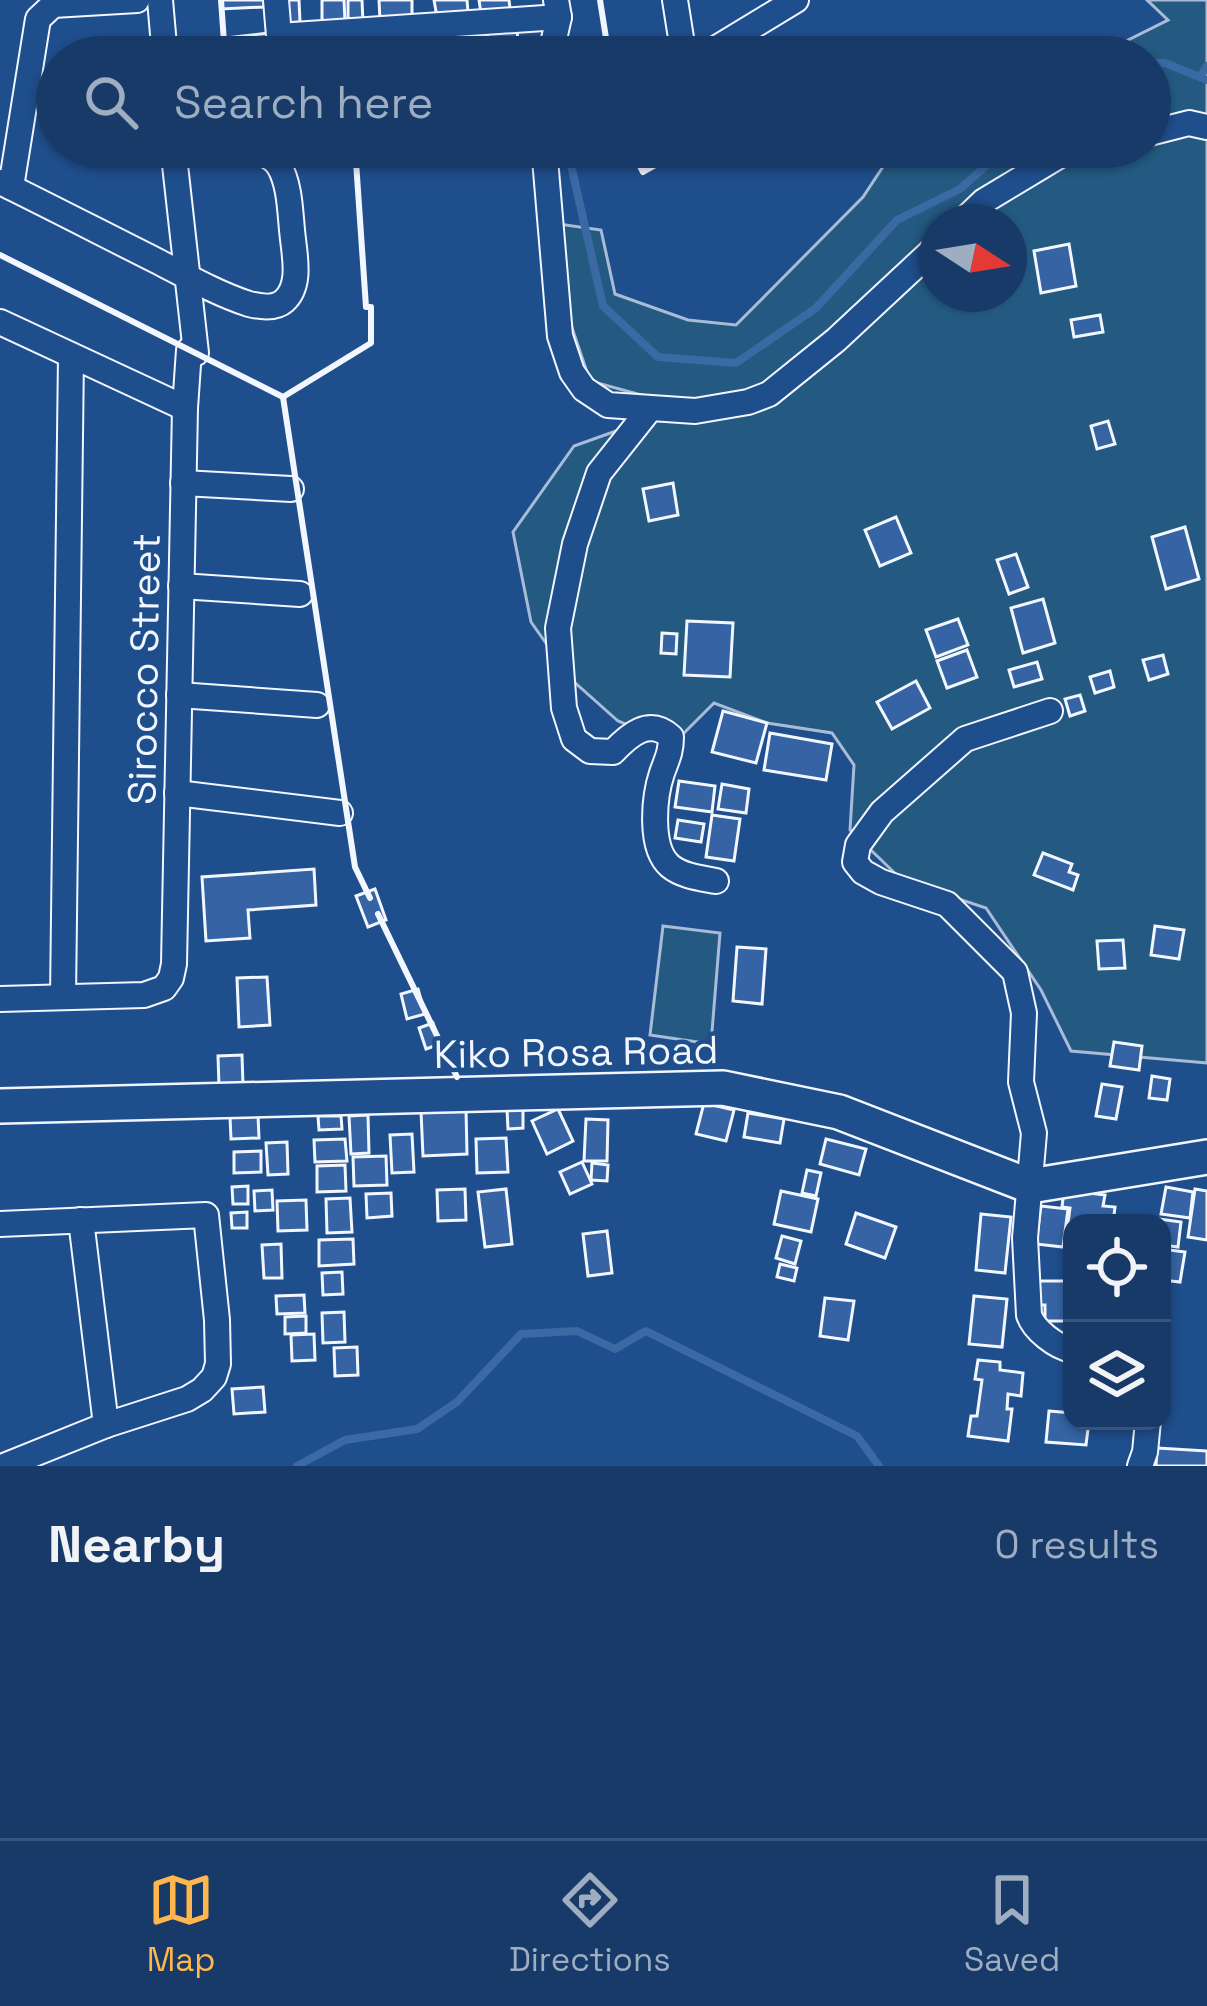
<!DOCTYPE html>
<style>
body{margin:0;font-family:"Space Grotesk",sans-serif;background:#20416f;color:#f1f3f6}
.controls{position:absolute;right:36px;bottom:36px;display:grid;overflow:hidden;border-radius:24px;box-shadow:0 3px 9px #0004}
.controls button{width:108px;height:108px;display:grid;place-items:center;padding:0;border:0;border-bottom:3px solid #36547d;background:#173a69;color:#f1f3f6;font:60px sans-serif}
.compass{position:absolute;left:919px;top:204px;width:108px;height:108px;border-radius:50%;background:#173a69;box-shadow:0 3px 9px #0004;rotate:102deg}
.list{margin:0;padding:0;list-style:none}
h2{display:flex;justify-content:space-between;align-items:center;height:156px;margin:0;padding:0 48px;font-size:51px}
h2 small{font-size:39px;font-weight:400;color:#9eadc0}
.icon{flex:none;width:66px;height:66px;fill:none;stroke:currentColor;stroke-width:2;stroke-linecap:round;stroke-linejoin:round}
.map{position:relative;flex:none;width:1207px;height:1466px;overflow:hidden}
.search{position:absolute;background:#173a69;box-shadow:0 3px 9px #0004;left:36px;right:36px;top:36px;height:132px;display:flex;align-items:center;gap:30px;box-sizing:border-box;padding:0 42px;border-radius:66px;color:#9eadc0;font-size:45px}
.sheet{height:372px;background:#173a69}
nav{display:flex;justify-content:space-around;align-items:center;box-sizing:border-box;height:168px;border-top:3px solid #36547d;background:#173a69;font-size:33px;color:#9eadc0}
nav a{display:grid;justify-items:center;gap:6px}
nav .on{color:#ffb74d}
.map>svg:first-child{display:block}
.green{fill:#245a82;stroke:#a8bbd7;stroke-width:3;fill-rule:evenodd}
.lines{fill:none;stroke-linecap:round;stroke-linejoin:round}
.stream{stroke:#3b69a3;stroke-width:8}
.building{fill:#3563a3;stroke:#f2f6ff;stroke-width:3}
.street-casing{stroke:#f2f6ff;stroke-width:28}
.secondary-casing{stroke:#f2f6ff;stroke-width:38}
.street{stroke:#1f4e8c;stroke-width:24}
.secondary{stroke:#1f4e8c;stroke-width:33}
.wall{stroke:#f2f6ff;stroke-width:6}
.labels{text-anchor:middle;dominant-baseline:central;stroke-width:9;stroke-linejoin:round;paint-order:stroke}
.street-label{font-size:39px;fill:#f2f6ff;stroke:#1f4e8c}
</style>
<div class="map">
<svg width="1207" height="1466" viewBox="0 0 1207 1466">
<rect width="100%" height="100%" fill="#1f4e8c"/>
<g class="green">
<path d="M1147 0H1207V1063L1071 1051 1041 990 986 908 902 880 850 830 854 765 832 733 767 723 714 703 673 744 618 721 572 680 531 622 513 532 574 446 630 426 645 396 590 381 563 301 552 223 601 230 615 294 688 320 736 325 863 197 896 147H1150V57H1094L1168 20ZM937 222H1009V294H937Z"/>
<polygon points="663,926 720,933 711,1044 650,1035"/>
</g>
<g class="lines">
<g class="stream">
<polyline points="1150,63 1165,63 1207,80"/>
<polyline points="1200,77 1207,66"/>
<polyline points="571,165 603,306 658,357 736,363 816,308 897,220 960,189 1007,147"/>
<polyline points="297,1466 345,1440 417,1429 457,1402 521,1334 577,1331 615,1349 646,1331 857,1436 879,1466"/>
</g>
</g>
<g class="building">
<polygon points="221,0 264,0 264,7 221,9"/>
<polygon points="283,0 299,0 300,22 283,23"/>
<polygon points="322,0 344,0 345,22 322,23"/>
<polygon points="348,0 362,0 363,23 348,24"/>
<polygon points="379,0 412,0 412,19 380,20"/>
<polygon points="434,0 467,0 468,12 437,17"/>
<polygon points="479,0 509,0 511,17 482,20"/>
<polygon points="517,28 519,57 490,57 487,31"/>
<polygon points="483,31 485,57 452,57 450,34"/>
<polygon points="269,33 272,57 228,57 225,38"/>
<polygon points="417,33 419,57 402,57 400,34"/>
<polygon points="346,35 347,57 322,57 321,36"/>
<polygon points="383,35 384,57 369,57 367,36"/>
<polygon points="313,41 315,57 287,57 285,43"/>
<polygon points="1069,244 1076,286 1041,293 1034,251"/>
<polygon points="1100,315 1103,332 1074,337 1071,320"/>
<polygon points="1108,421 1115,444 1097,449 1091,426"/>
<polygon points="673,483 678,515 649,521 643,489"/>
<polygon points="896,517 911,553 880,566 865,530"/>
<polygon points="1185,527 1199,579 1166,589 1152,537"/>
<polygon points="1016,554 1028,587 1009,594 997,560"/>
<polygon points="1043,599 1055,643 1023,653 1011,608"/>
<polygon points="958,619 968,645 936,657 926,630"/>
<polygon points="687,621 733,623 730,677 684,675"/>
<polygon points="662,633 677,634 676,654 661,653"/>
<polygon points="967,650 977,677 947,688 937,661"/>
<polygon points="1163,655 1168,674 1149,680 1143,660"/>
<polygon points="1037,662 1042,679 1014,687 1009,670"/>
<polygon points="1110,671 1114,687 1095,693 1090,677"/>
<polygon points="916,681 930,708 892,729 877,702"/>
<polygon points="1080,695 1085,711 1070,716 1065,699"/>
<polygon points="723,711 767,723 756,763 712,752"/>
<polygon points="770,733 832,744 826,780 764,770"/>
<polygon points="679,781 715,786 712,812 675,807"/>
<polygon points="722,784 749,789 746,813 718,809"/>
<polygon points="712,815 740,819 734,861 706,857"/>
<polygon points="678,820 704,824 701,842 675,838"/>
<polygon points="1043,853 1072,864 1069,872 1078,875 1073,890 1034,875"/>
<polygon points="314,869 316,905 248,910 250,938 206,941 202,877"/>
<polygon points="375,889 386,920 368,927 356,896"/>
<polygon points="1155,926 1184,930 1179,959 1151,955"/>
<polygon points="1123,940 1125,968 1099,969 1097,941"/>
<polygon points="737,947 766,949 762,1004 733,1001"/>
<polygon points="267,977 270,1025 239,1027 237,978"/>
<polygon points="418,989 425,1014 407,1019 401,994"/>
<polygon points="433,1023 440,1044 426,1049 419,1028"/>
<polygon points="1114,1042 1142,1046 1139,1070 1110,1066"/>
<polygon points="242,1055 243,1085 219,1086 218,1056"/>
<polygon points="1152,1076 1170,1079 1167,1100 1149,1098"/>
<polygon points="1102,1084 1122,1087 1116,1119 1096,1116"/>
<polygon points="704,1103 734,1110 726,1141 696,1134"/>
<polygon points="466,1109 467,1154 423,1156 421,1111"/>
<polygon points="507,1109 523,1109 523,1128 508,1129"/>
<polygon points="558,1109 573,1141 547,1154 532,1121"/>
<polygon points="748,1113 784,1119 780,1143 744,1137"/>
<polygon points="258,1115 259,1138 231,1139 230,1117"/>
<polygon points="368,1115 369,1153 351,1154 349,1116"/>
<polygon points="318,1116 341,1116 342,1129 319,1130"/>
<polygon points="586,1119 608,1120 607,1161 584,1161"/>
<polygon points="412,1134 414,1172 392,1173 390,1135"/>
<polygon points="506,1138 508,1172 477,1173 476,1139"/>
<polygon points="345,1139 347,1161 315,1162 314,1140"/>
<polygon points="826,1139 866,1149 859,1175 820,1164"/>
<polygon points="287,1142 288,1174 268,1175 266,1143"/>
<polygon points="261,1151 261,1172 234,1173 234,1152"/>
<polygon points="386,1156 387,1185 354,1186 353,1157"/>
<polygon points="582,1162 592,1184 570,1194 560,1172"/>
<polygon points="592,1163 608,1165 607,1181 591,1180"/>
<polygon points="345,1165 346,1191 317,1192 317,1166"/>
<polygon points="807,1170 821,1173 816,1196 802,1193"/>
<polygon points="248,1186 248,1204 233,1204 232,1187"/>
<polygon points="1166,1187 1193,1192 1190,1218 1161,1214"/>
<polygon points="465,1189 466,1220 438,1221 437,1190"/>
<polygon points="506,1189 512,1244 485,1247 478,1192"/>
<polygon points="1195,1189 1207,1191 1207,1240 1188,1237"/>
<polygon points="272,1190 273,1210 255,1211 254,1191"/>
<polygon points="1064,1190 1105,1195 1103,1206 1115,1207 1113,1223 1072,1223 1072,1239 1066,1238 1070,1208 1062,1207"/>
<polygon points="781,1191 818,1199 811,1232 774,1224"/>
<polygon points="391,1193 392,1216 367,1218 366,1194"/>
<polygon points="350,1198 352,1232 327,1233 326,1199"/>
<polygon points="306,1200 307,1230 278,1231 277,1201"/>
<polygon points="1041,1206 1068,1209 1063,1247 1036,1244"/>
<polygon points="247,1212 247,1228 232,1228 231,1213"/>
<polygon points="856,1213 896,1227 885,1258 846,1244"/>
<polygon points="981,1214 1011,1217 1005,1273 976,1270"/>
<polygon points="1152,1218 1181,1222 1178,1247 1162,1245 1162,1223 1151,1223"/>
<polygon points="607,1231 612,1273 588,1276 583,1234"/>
<polygon points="782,1236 801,1241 795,1264 776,1258"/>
<polygon points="353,1239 354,1264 319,1266 319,1240"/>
<polygon points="281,1244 282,1278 264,1278 262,1245"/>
<polygon points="1162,1249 1185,1252 1180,1282 1162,1280"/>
<polygon points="780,1264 797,1268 794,1281 777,1277"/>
<polygon points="342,1272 343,1294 323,1295 322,1273"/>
<polygon points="1033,1281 1072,1281 1070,1321 1045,1321 1045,1305 1033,1305"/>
<polygon points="304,1295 305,1313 277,1314 276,1296"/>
<polygon points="974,1296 1007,1299 1002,1347 969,1344"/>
<polygon points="825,1298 854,1301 848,1340 820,1336"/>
<polygon points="344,1312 345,1342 323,1343 322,1313"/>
<polygon points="306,1316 306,1333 285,1334 285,1317"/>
<polygon points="314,1334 315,1360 292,1361 291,1335"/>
<polygon points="357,1347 358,1375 335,1376 334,1348"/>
<polygon points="978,1360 1000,1362 1000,1370 1023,1373 1021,1396 1008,1394 1007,1409 1012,1409 1008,1441 968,1436 971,1416 977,1416 982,1380 975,1379"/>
<polygon points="263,1387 265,1412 234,1414 232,1389"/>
<polygon points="1049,1411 1072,1413 1072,1421 1089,1421 1086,1445 1046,1442"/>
<polygon points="1157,1448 1207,1451 1207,1466 1156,1466"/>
</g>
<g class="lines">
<g class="street-casing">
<g id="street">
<polyline points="160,0 165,57"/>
<polyline points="276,0 279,36 559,17"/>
<polyline points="675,0 684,57"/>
<polyline points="550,57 559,17 556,0"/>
<polyline points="702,57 796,0"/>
<polyline points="1150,133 1189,123 1207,127"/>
<polyline points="173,147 196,353"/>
<polyline points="544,147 560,336 572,372 584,389 608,405 695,411 748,402 769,394 836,340 937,246"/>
<path d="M0 182C53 208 105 235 157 261 186 276 218 294 249 304 261 307 275 309 284 301 301 286 295 258 293 239 290 217 291 186 279 166 261 139 202 152 174 155"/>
<polyline points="11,187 38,19 53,5 137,0"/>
<polyline points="962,222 984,201 1062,154 1090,147"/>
<polyline points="0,322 185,408"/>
<path d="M649 410 599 473 575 544 558 628 564 708 574 739 590 751 613 752C629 735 649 717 671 737 671 752 667 759 662 773 654 797 649 848 670 866 682 876 700 878 716 881"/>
<polyline points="183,483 291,489"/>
<polyline points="181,586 300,594"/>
<polyline points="179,695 317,705"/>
<path d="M1050 711 965 739 882 812 858 845 855 862 863 872 881 882 947 904 1015 972 1024 1013 1021 1082 1034 1133 1025 1238 1029 1315C1034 1330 1056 1347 1072 1350"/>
<polyline points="177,793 340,813"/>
<polyline points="63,997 71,356"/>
<polyline points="0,999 144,995 164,988 171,978 174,964 185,408 189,350"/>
<polyline points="81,1220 106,1425"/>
<polyline points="0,1224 206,1215 217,1320 218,1364 214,1377 202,1390 187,1399 106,1425 4,1466"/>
<polyline points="1140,1466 1145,1452 1148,1421"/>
</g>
</g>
<g class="secondary-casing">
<polyline id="secondary" points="0,1106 723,1088 839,1112 1030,1186 1207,1157"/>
</g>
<use href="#street" class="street"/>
<use href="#secondary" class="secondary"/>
<g class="wall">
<polyline points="221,0 224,42"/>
<polyline points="600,0 609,57"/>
<polyline points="630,147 643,172 688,147"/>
<polyline points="0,255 283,397"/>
<polyline points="283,397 355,867 370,898"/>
<polyline points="283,397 371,343 371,307 366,307 355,147"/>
<polyline points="378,914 457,1077"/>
</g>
</g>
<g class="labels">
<g class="street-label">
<text transform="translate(144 669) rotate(-89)">Sirocco Street</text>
<text transform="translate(576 1052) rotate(-1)">Kiko Rosa Road</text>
</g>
</g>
</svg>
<div class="controls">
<button><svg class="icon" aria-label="locate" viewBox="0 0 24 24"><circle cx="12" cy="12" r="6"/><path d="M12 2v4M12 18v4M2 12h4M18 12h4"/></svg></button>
<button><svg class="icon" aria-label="layers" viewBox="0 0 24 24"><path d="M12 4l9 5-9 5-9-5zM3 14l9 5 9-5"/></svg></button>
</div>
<svg class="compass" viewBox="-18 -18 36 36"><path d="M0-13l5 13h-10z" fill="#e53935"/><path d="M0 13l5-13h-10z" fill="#9eadc0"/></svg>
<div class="search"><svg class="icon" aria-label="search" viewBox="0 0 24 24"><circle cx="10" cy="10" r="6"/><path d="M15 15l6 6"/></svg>Search here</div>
</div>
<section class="sheet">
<h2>Nearby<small>0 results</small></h2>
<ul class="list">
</ul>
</section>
<nav>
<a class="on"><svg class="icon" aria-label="map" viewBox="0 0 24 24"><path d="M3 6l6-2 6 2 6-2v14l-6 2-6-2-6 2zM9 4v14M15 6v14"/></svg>Map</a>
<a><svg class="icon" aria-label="directions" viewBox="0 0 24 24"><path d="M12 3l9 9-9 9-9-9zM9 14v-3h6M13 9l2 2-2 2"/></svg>Directions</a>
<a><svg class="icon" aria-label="saved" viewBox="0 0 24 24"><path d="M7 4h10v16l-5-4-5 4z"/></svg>Saved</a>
</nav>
